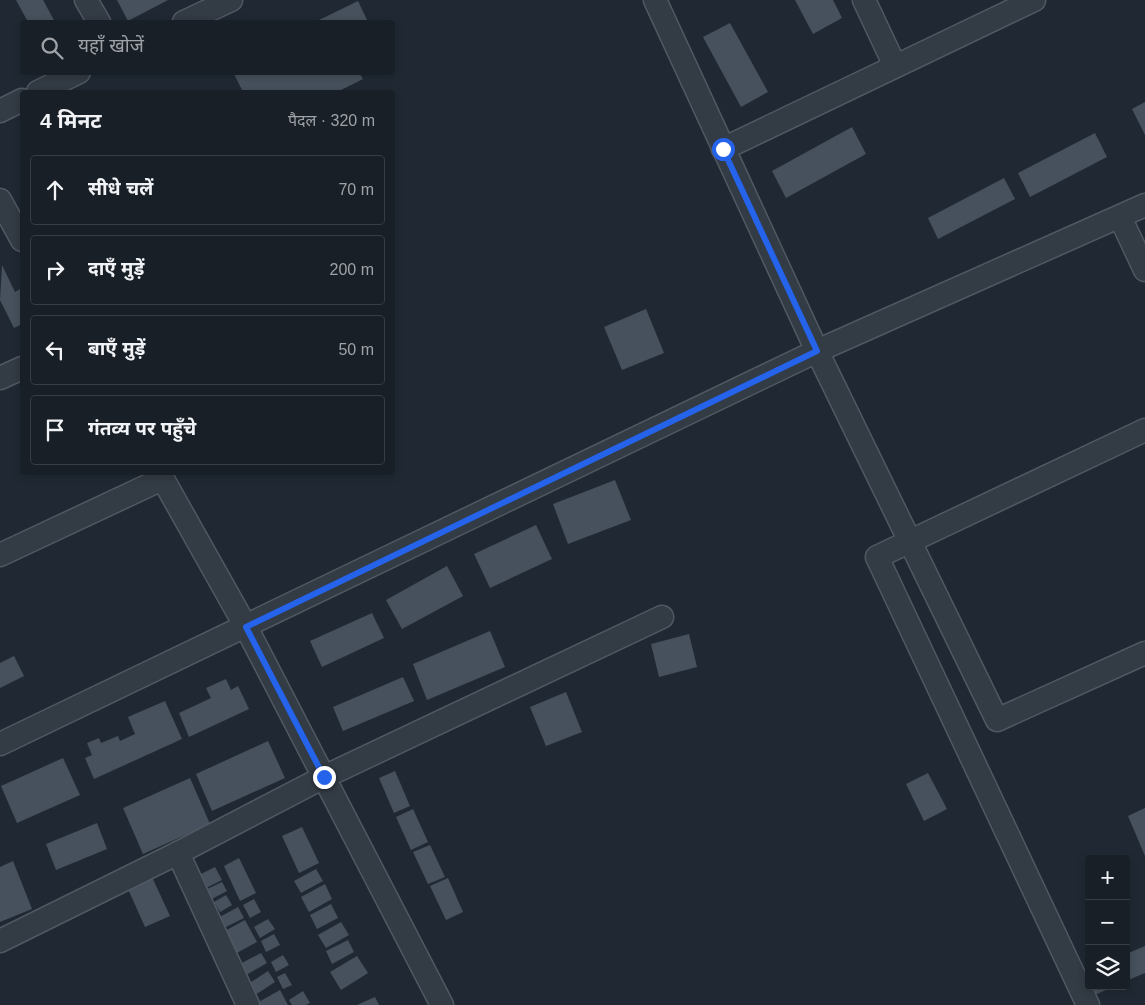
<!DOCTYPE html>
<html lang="hi">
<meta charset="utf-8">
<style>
body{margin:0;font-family:Arial,"Noto Sans Devanagari",sans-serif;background:#252c32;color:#f1f3f6}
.controls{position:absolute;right:15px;bottom:15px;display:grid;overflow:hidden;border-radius:5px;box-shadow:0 2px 8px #0003}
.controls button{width:45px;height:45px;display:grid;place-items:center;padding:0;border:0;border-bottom:1px solid #363d43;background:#181f26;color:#f1f3f6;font:25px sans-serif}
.stop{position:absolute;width:15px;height:15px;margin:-11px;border:4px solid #2563eb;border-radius:50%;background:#fff}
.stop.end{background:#2563eb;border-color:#fff;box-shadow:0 1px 5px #0008}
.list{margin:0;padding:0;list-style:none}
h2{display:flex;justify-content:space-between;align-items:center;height:65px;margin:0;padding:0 20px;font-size:21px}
h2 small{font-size:16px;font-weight:400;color:#9fa2a7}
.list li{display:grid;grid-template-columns:32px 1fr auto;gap:15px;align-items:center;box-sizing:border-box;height:70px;margin:0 10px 10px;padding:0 10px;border:1px solid #363d43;border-radius:5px}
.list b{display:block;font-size:19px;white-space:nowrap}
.list em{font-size:16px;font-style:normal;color:#9fa2a7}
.icon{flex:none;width:28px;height:28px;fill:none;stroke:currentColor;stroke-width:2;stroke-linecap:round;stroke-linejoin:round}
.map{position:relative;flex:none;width:1145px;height:1005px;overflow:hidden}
.search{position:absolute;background:#181f26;box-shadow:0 2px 8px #0003;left:20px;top:20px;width:375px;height:55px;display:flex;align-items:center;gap:12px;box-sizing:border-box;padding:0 18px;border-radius:5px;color:#9fa2a7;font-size:19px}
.panel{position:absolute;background:#181f26;box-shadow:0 2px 8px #0003;left:20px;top:90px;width:375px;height:385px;border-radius:5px}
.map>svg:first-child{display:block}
.building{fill:#46515d}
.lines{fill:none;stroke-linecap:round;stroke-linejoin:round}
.minor-casing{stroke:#505963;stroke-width:25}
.minor{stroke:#333b44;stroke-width:22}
.route{stroke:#2563eb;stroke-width:6}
</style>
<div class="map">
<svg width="1145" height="1005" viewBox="0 0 1145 1005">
<rect width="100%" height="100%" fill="#202933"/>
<g class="building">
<polygon points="16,0 43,0 55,22 28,22"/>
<polygon points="117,0 168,0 128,21"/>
<polygon points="795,0 833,0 842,18 813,34"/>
<polygon points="358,1 368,22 315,22"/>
<polygon points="730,23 768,92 741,107 703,37"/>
<polygon points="233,72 359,72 363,79 341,90 342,92 243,92"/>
<polygon points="1145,102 1145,135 1132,109"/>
<polygon points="852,127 866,154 786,198 772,171"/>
<polygon points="1095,133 1107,157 1030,197 1018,173"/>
<polygon points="1004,178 1015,199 938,239 928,218"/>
<polygon points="2,265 15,292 22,288 22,324 14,328 0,300"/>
<polygon points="646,309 664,353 622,370 604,327"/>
<polygon points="615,480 631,520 568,544 553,504"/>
<polygon points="536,525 552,559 490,588 474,554"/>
<polygon points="447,566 463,596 402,629 386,600"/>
<polygon points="372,613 384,638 322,667 310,641"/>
<polygon points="490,631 505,667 427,700 413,664"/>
<polygon points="689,634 697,667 659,677 651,644"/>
<polygon points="14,656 24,676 0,688 0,663"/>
<polygon points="403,677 414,701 343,731 333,707"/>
<polygon points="226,679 231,690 238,686 249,709 189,737 179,713 211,698 206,688"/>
<polygon points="566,692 582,732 546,746 530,707"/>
<polygon points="165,701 182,739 94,779 85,758 92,755 87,743 99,738 101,743 118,736 120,741 135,734 128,717"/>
<polygon points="268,741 285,778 212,811 196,774"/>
<polygon points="63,758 80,795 17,823 1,786"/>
<polygon points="395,771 410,806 394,813 379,778"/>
<polygon points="928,773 947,809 924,821 906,784"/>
<polygon points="190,778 210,824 143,854 123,808"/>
<polygon points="1145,808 1145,856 1128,816"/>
<polygon points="413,809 428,842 411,850 396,817"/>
<polygon points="97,823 107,849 56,870 46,844"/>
<polygon points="302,827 319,863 299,873 282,836"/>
<polygon points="430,845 445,877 428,884 413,852"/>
<polygon points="239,858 256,893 240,901 224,866"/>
<polygon points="13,861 32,909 0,922 0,867"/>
<polygon points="215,867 222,880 200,891 193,878"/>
<polygon points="316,869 323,881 301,893 294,881"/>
<polygon points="152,877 170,916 145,927 128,889"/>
<polygon points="448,878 463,912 446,920 430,886"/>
<polygon points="222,882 227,891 208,901 203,891"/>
<polygon points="325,884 332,899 309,912 301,897"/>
<polygon points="226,895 232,905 220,912 214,902"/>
<polygon points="254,899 261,912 250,918 243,905"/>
<polygon points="331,904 338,918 317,929 310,915"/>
<polygon points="238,907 244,918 222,929 216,919"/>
<polygon points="268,919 275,929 260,938 254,927"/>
<polygon points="245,920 257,942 233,955 221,933"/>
<polygon points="341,922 349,935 326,948 318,935"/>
<polygon points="274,934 280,945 266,952 261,941"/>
<polygon points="348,940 354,952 332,964 326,951"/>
<polygon points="1145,946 1145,973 1126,981 1126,954"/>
<polygon points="261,953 267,963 246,975 240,964"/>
<polygon points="283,955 289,965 276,972 271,962"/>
<polygon points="357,956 368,973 341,990 330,972"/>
<polygon points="268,971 275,982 252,997 245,986"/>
<polygon points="1089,971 1089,986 1115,986 1088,998 1078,975"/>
<polygon points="285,973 292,985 283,989 277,977"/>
<polygon points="280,990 288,1005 258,1005 257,1003"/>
<polygon points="303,991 310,1003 306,1005 292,1005 289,1000"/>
<polygon points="375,997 379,1005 357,1005"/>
</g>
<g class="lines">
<g class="minor-casing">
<g id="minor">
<polyline points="86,0 99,22"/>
<polyline points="655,0 817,351 997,720 1145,653"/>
<polyline points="864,0 895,66"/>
<polyline points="184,22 231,0"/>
<polyline points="38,92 79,72"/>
<polyline points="0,111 22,100"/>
<polyline points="723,149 1034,0"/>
<polyline points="0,200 22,240"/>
<polyline points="1120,217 1145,270"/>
<polyline points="0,378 22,368"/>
<polyline points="159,472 246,627 442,1005"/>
<polyline points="0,555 162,479"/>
<polyline points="0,744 817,351 1145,205"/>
<polyline points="178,853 248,1005"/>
<polyline points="0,941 178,853 324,777 662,617"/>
<polyline points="1088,1005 877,557 1145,430"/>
</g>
</g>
<use href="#minor" class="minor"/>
</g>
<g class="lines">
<polyline class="route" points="324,777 246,627 817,351 723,149"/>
</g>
</svg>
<div class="controls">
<button>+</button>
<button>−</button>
<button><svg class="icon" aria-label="layers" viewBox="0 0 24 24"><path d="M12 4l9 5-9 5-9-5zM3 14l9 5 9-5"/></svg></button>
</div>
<div class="stop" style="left:723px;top:149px"></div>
<div class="stop end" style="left:324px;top:777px"></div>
<div class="search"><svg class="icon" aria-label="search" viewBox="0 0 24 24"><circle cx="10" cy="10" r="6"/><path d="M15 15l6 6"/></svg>यहाँ खोजें</div>
<section class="panel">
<h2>4 मिनट<small>पैदल · 320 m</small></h2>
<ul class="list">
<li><svg class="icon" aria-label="ahead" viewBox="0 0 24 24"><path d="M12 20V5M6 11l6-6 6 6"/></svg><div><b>सीधे चलें</b></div><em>70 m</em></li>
<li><svg class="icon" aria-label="right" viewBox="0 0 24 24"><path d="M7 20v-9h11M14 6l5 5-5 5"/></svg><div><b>दाएँ मुड़ें</b></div><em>200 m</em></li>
<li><svg class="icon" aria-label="left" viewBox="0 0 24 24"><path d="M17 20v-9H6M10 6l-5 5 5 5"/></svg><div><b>बाएँ मुड़ें</b></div><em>50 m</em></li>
<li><svg class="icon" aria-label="arrive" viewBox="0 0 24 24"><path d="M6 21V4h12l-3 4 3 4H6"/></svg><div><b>गंतव्य पर पहुँचे</b></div></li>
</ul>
</section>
</div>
